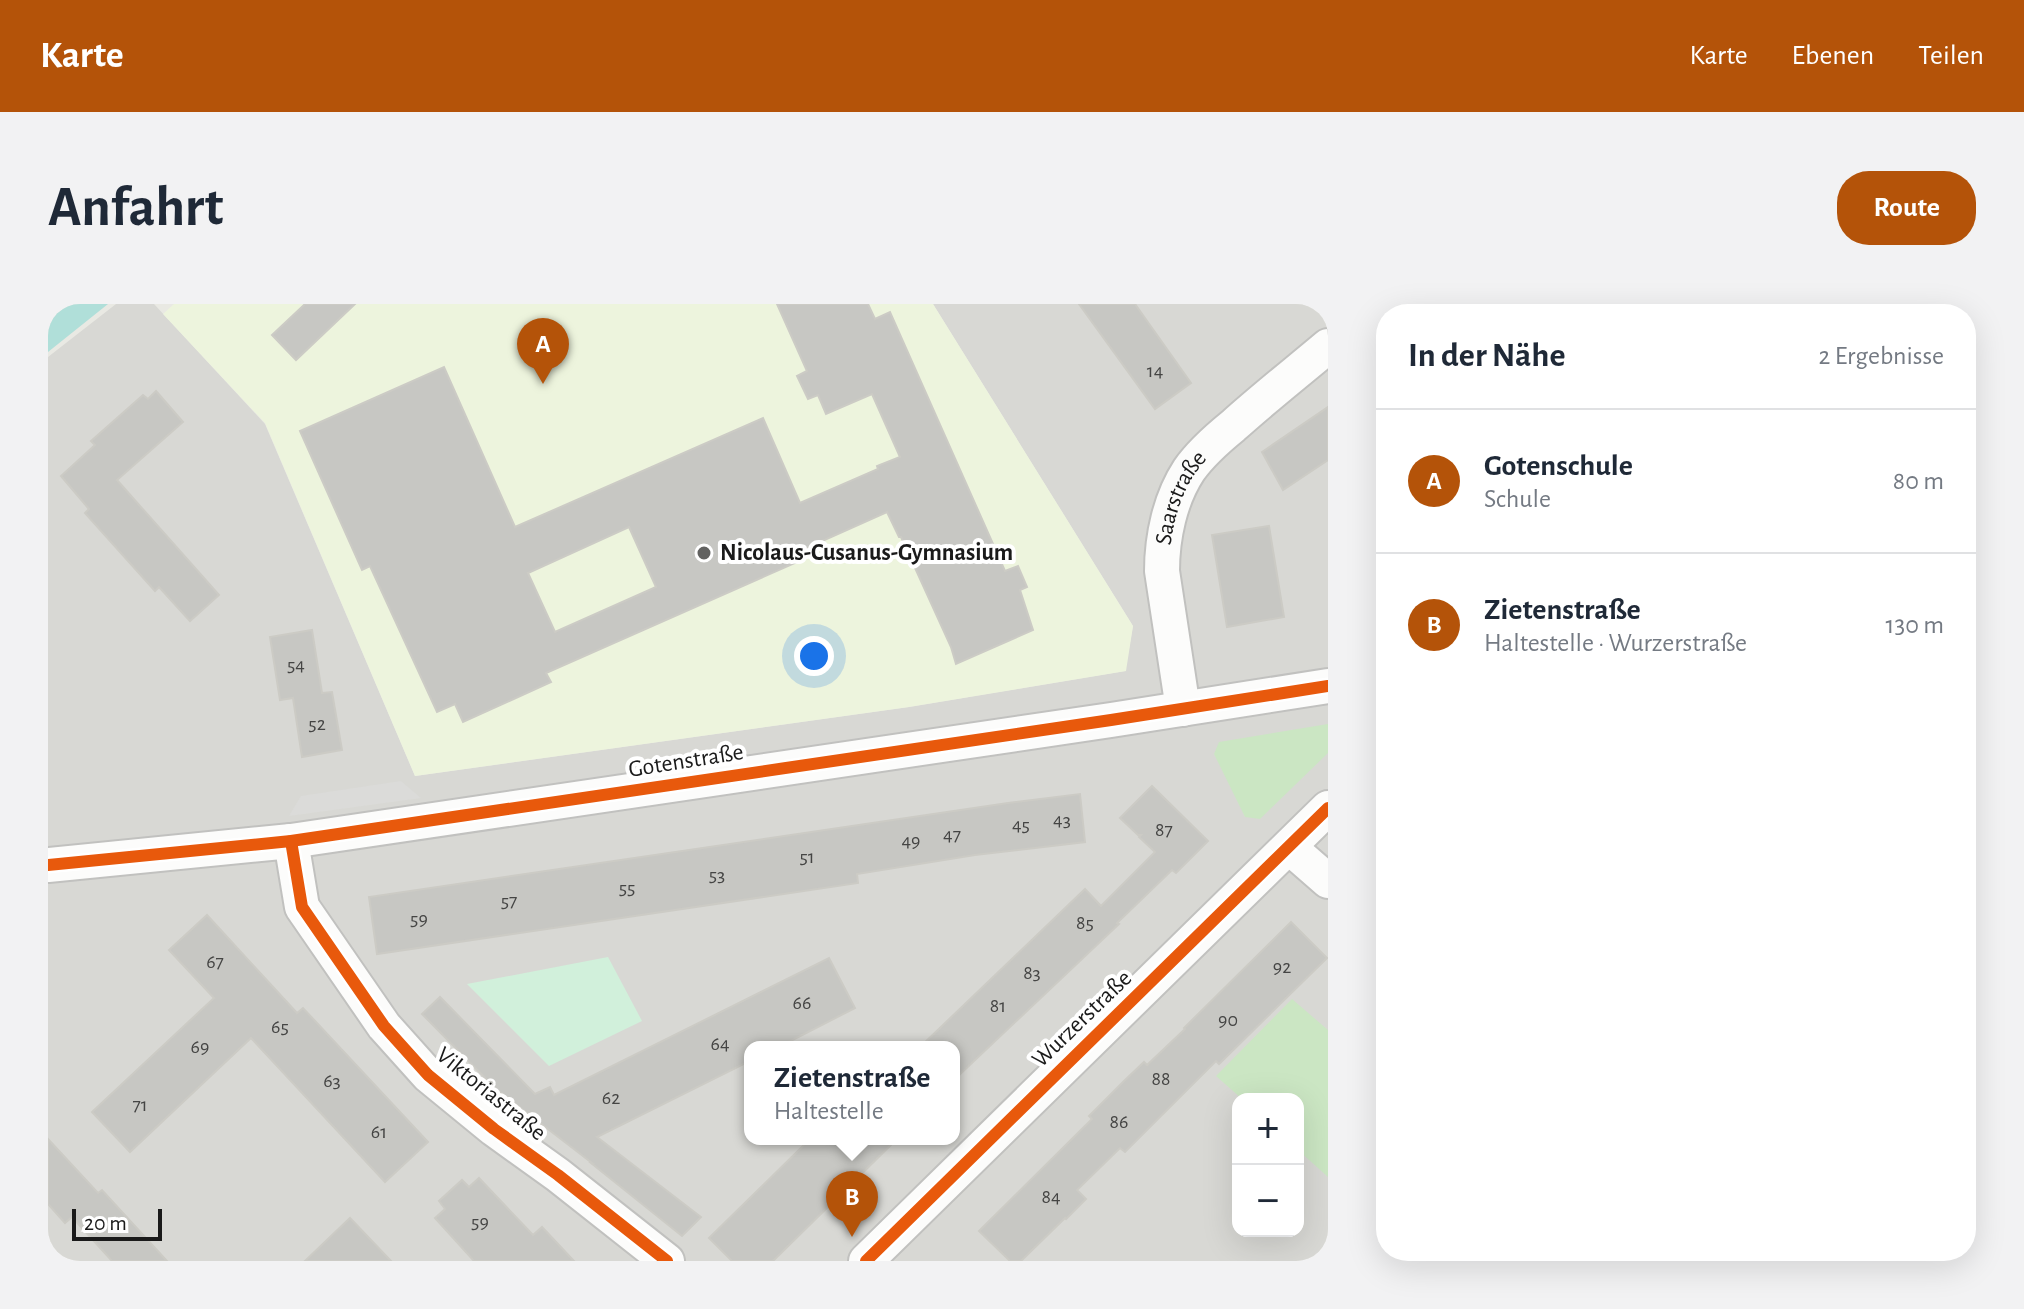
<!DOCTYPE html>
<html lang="de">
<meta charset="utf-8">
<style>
body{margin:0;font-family:"Alegreya Sans",sans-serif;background:#f2f2f3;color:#1f2937}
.controls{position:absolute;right:24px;bottom:24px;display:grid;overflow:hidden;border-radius:16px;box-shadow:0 8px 32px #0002}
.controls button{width:72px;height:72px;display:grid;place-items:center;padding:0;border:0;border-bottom:2px solid #e0e1e3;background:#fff;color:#1f2937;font:40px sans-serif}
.scale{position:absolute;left:24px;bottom:20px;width:90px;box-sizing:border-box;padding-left:8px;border:4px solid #1a1a1a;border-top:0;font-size:22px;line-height:28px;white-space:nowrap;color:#1a1a1a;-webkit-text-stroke:6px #fff;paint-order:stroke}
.you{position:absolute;left:766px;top:352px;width:28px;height:28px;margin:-20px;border:6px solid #fff;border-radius:50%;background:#1a73e8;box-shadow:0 0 0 12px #1a73e833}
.badge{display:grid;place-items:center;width:52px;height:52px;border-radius:50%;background:#b45309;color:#fff;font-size:26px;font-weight:700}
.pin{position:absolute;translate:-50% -66px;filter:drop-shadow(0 2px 4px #0008)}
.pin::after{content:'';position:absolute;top:42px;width:28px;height:24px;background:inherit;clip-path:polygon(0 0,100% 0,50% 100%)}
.popup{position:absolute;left:696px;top:737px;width:216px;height:104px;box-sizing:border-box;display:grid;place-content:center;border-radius:16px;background:#fff;filter:drop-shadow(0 2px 6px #0005);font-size:26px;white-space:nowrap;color:#747a83}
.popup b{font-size:30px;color:#1f2937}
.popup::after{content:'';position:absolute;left:50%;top:100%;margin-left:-16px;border:16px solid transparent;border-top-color:#fff}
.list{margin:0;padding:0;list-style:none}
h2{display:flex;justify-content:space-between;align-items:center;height:104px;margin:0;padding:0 32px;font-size:34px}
h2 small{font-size:26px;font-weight:400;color:#747a83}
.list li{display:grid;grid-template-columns:52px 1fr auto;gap:24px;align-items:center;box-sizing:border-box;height:144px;padding:0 32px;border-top:2px solid #e0e1e3}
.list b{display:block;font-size:30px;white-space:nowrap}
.list p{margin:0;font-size:26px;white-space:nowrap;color:#747a83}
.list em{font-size:26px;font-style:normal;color:#747a83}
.map{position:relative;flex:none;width:1280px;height:957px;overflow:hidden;border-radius:32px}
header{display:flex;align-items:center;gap:48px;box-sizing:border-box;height:112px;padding:0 40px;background:#b45309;color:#fff}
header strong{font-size:38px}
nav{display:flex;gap:44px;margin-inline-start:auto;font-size:28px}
.intro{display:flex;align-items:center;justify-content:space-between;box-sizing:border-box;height:192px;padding:0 48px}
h1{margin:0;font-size:56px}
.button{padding:20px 36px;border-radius:32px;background:#b45309;color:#fff;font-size:28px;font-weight:700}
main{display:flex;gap:48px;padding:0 48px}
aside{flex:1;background:#fff;border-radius:32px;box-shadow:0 8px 32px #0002}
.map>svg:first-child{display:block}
.residential{fill:#d8d8d4;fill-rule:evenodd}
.education{fill:#edf4dd}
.grass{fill:#cbe6c3}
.park{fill:#d1f0db}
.pitch{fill:#b0dfd9}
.parking{fill:#dbdbd9}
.building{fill:#c7c7c3;stroke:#cccbc5;stroke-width:2;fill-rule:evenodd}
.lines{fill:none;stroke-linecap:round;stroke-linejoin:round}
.minor-casing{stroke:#c1c1bf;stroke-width:38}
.minor{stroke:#fcfcfb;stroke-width:34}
.cycleway-casing{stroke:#fff;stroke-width:17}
.cycleway{stroke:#e8590c;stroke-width:12}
.poi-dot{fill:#626260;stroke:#fff;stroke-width:3}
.labels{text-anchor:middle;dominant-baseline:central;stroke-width:8;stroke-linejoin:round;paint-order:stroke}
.number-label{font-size:20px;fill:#454544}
.street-label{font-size:24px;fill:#1a1a1a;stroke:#fff}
.poi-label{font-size:24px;font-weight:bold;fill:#1a1a1a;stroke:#fff;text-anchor:start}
</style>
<header>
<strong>Karte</strong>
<nav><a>Karte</a><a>Ebenen</a><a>Teilen</a></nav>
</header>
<div class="intro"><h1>Anfahrt</h1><a class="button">Route</a></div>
<main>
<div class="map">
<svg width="1280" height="957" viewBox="0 0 1280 957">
<rect width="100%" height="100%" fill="#e9e9e3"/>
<path class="residential" d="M68 0H106L217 120 367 472 861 403 1077 367 1085 322 885 0H1280V957H0V53ZM702 743H906V835H702ZM1190 795H1250V927H1190Z"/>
<polygon class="education" points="126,0 885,0 1085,322 1078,367 861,403 367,472 217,119 115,10"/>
<g class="grass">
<polygon points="1280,420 1280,449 1212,515 1197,513 1166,450 1171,438"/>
<polygon points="1244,695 1280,726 1280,873 1250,846 1250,795 1194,795 1168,772"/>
</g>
<polygon class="park" points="560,653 594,717 501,762 419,680"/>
<polygon class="pitch" points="0,0 60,0 0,48"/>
<polygon class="parking" points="353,477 373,494 241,512 253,492"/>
<g class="building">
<polygon points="257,0 307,0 248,56 224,31"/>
<path d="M729 0H820L827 15 842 8 957 267 970 262 979 283 972 286 985 326 908 360 903 343 853 233H851L839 208 745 250 749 258 498 369 503 378 415 418 407 400 389 408 322 262 314 266 252 127 396 63 467 223 715 114 752 199 830 165 829 162 852 153 824 90 778 110 770 91 760 95 749 72 759 67ZM581 223 608 283 507 328 480 269Z"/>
<polygon points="1031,0 1087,0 1143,79 1107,105"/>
<polygon points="108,87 135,118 69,176 171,291 142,317 111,283 107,287 37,209 41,205 13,172 47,141 43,137 95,91 100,95"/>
<polygon points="1280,103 1280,156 1235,186 1214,148"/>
<polygon points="1221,222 1236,313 1179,323 1164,231"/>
<polygon points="264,326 274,389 284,388 294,446 254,453 245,394 232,396 222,333"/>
<polygon points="1104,482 1160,537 1128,569 1124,566 1069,619 1071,620 906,776 906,743 872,743 1037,585 1053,602 1107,548 1091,533 1093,531 1090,531 1072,514"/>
<polygon points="1032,490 1037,538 927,551 809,570 810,579 329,650 321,593 960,499"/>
<polygon points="159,611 249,709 255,704 380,838 337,878 203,734 82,848 44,808 166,694 121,646"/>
<polygon points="1243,618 1279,654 1171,760 1168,757 1077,848 1072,844 1029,886 1038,895 1018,915 1017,914 973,957 962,957 931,927 1044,815 1041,812 1076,777 1096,758 1099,761 1137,725 1136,724"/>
<polygon points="781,654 807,704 731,743 702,743 702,757 549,833 653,913 634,932 543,859 544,859 448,785 374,710 392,693 487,790 502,783 506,791"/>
<polygon points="0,835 50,889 54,886 119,957 64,957 24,913 17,919 0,900"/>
<polygon points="762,835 849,835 725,957 684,957 661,934"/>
<polygon points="431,874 485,931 494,923 526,957 426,957 387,914 397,905 391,897 414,876 421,883"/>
<polygon points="302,914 343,957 257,957"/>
</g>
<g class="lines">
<g class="minor-casing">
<g id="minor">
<path id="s1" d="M1135 405 1114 267C1114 233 1122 195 1141 166 1153 149 1169 135 1185 122 1216 94 1248 69 1280 42"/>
<polyline points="243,537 254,603 336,722 380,771 446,825 510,871 619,957"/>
<polyline points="1241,543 1280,577"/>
<polyline points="0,561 243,537 1063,416 1280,382"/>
<polyline points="818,957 1280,504"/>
</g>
</g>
<use href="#minor" class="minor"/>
<g class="cycleway-casing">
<g id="cycleway">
<polyline points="243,537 254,603 336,722 380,771 446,825 510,871 619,957"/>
<polyline points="0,561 243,537 1063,416 1280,382"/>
<polyline points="818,957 1280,504"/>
</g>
</g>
<use href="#cycleway" class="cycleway"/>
</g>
<circle class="poi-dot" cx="656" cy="249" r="8"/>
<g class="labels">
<g class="number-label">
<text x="1107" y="67">14</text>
<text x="248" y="361">54</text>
<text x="269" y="420">52</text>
<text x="1014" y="516">43</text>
<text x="973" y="521">45</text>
<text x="1116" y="526">87</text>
<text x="904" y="531">47</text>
<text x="863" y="537">49</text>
<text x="759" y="553">51</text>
<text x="669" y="571">53</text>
<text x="579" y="584">55</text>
<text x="461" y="597">57</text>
<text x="371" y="615">59</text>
<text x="1037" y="619">85</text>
<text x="167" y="658">67</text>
<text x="1234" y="663">92</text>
<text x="984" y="669">83</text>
<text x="754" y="699">66</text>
<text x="950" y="702">81</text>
<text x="1180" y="716">90</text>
<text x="232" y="723">65</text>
<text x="672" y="740">64</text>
<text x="152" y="743">69</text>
<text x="1113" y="775">88</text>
<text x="284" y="777">63</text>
<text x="563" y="794">62</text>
<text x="92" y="801">71</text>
<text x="1071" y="818">86</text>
<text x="331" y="828">61</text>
<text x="1003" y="893">84</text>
<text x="432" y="918">59</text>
</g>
<g class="street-label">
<text stroke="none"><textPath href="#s1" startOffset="216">Saarstraße</textPath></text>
<text transform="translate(638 457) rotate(-9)">Gotenstraße</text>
<text transform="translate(1034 715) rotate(-44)">Wurzerstraße</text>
<text transform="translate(443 790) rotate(39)">Viktoriastraße</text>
</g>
<g class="poi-label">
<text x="672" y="249">Nicolaus-Cusanus-Gymnasium</text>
</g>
</g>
</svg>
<div class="controls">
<button>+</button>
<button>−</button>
</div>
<div class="scale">20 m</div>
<div class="you"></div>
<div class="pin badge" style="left:495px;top:80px">A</div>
<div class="pin badge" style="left:804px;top:933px">B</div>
<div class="popup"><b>Zietenstraße</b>Haltestelle</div>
</div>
<aside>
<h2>In der Nähe<small>2 Ergebnisse</small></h2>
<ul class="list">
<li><span class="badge">A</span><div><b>Gotenschule</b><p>Schule</p></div><em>80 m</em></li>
<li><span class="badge">B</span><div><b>Zietenstraße</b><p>Haltestelle · Wurzerstraße</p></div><em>130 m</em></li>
</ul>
</aside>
</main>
